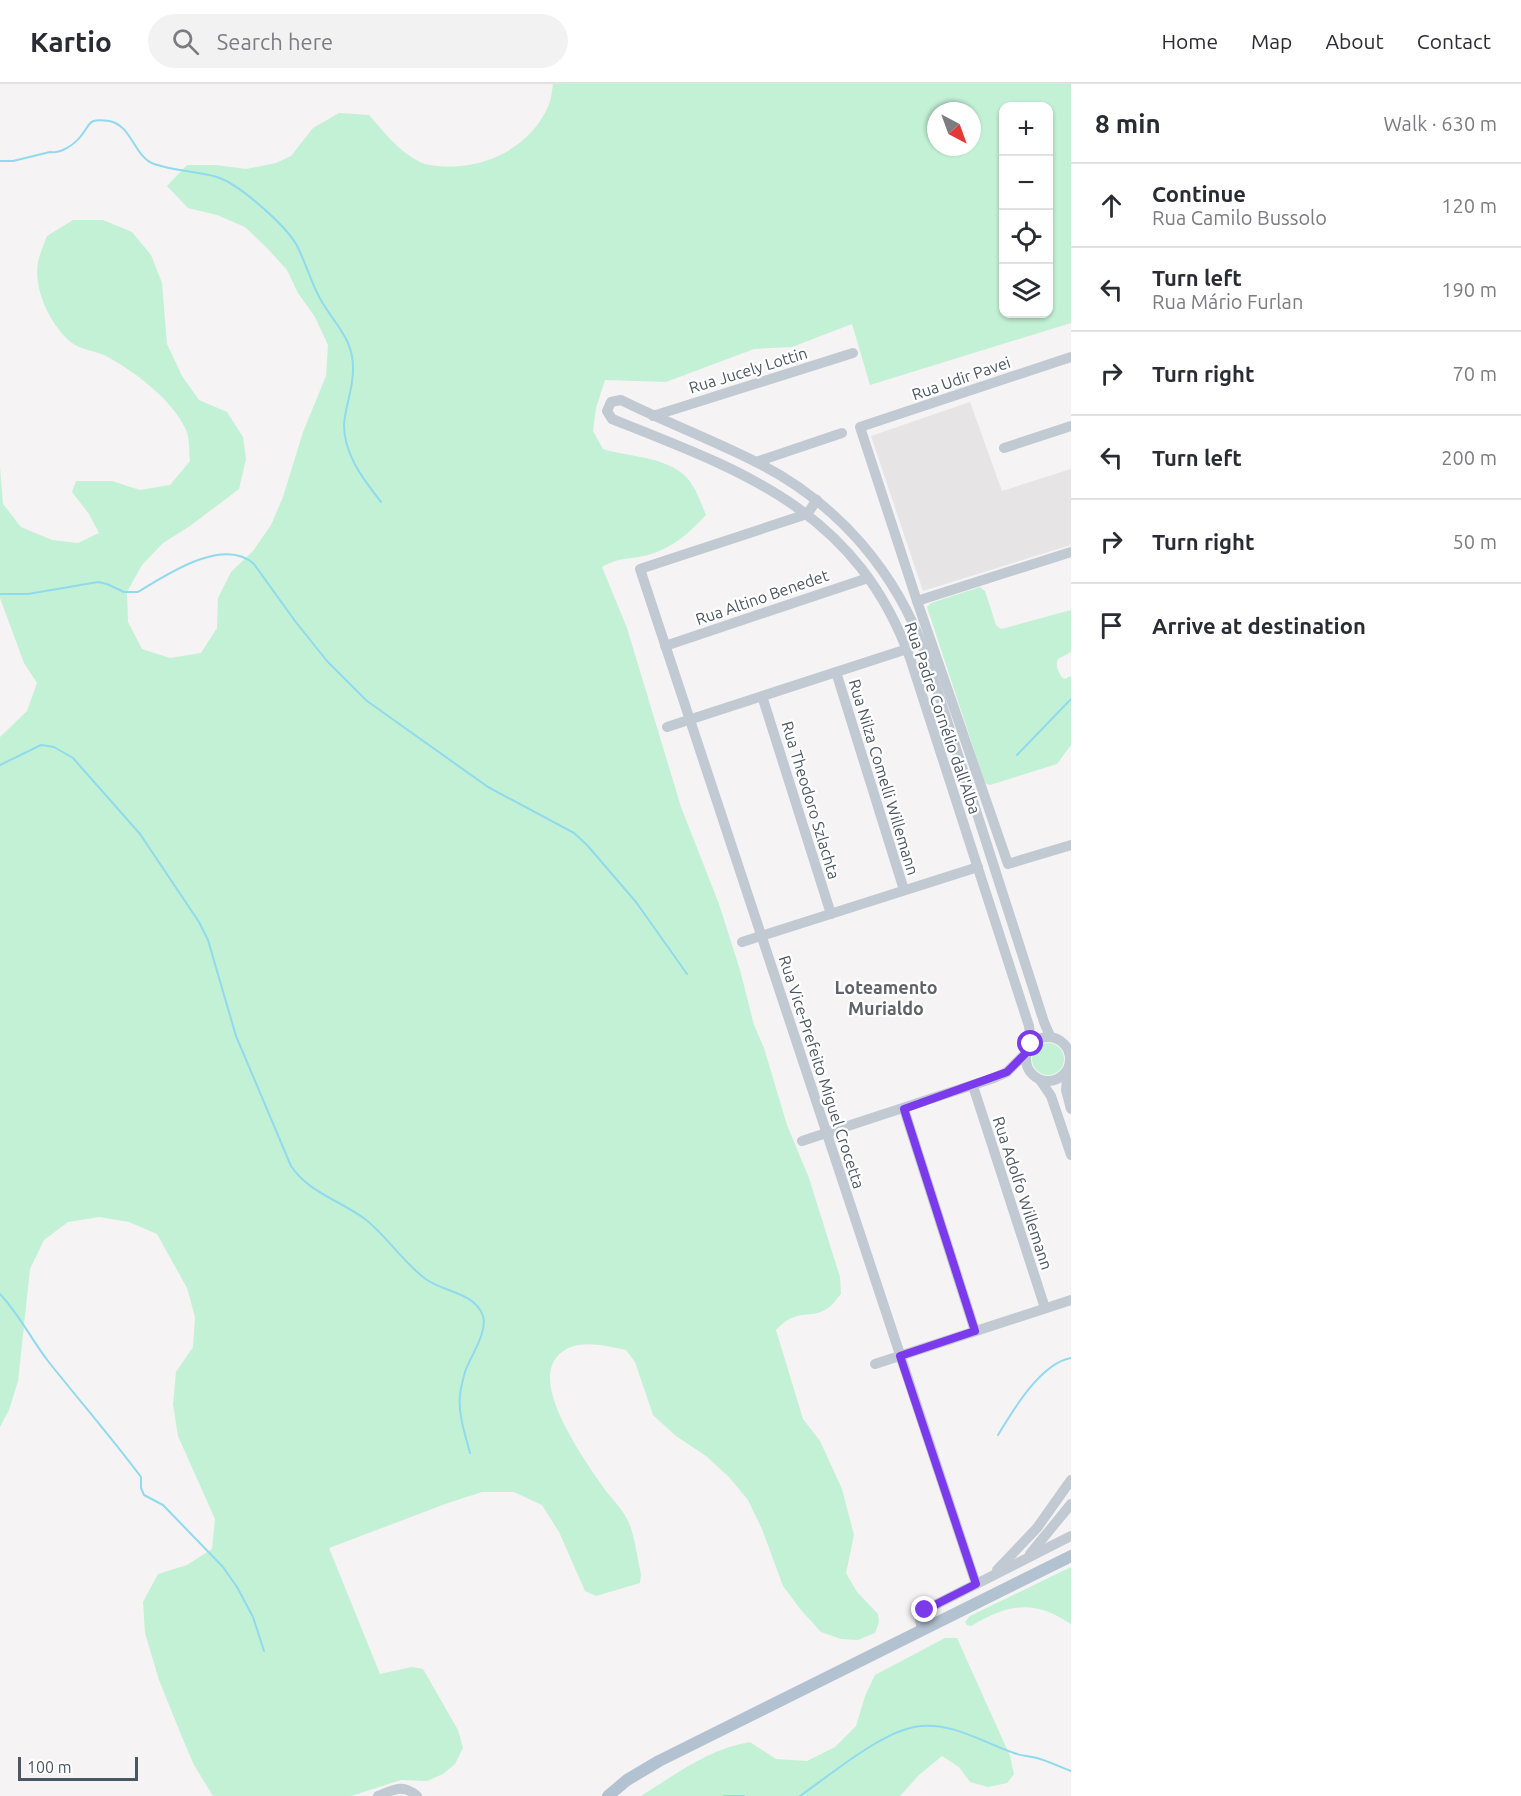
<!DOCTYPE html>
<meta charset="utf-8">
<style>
body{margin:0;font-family:Ubuntu,sans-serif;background:#f2f2f3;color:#2b2b33}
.controls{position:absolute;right:18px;top:18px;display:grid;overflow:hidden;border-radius:12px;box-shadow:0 2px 4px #0004}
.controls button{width:54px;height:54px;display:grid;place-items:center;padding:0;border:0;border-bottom:2px solid #e1e1e2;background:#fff;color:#2b2b33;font:30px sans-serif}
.compass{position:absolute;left:927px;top:18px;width:54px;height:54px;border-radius:50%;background:#fff;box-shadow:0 2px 4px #0004;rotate:139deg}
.scale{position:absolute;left:18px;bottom:15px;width:120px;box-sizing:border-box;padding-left:6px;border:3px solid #4a5661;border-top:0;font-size:16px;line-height:21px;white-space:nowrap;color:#4a5661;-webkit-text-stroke:4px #fff;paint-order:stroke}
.stop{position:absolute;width:18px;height:18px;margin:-14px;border:4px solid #7c3aed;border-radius:50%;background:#fff}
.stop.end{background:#7c3aed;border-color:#fff;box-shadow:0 2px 6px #0008}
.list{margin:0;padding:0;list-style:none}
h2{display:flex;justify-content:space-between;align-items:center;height:78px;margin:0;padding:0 24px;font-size:26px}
h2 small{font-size:20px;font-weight:400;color:#7c7c81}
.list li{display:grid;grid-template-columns:39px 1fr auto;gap:18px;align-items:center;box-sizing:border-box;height:84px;padding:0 24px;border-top:2px solid #e1e1e2}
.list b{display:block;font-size:22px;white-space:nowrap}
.list p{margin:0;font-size:20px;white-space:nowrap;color:#7c7c81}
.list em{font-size:20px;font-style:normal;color:#7c7c81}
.icon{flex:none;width:33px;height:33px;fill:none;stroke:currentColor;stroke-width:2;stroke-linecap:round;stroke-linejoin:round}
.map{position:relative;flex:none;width:1071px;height:1712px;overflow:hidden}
header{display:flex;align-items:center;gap:36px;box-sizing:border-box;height:84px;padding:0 30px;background:#fff;border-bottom:2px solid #e1e1e2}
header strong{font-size:28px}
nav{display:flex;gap:33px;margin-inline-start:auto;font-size:21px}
.search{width:420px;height:54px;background:#f2f2f3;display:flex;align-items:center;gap:15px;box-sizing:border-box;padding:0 21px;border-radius:33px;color:#7c7c81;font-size:22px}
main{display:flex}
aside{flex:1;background:#fff}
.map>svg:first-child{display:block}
.education{fill:#e6e4e5}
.green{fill:#c3f1d5;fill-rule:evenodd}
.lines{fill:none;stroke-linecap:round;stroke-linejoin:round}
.stream{stroke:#90daee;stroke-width:2}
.minor{stroke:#c1cad2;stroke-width:10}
.major{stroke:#b3c2d1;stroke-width:12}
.route{stroke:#7c3aed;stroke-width:8}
.labels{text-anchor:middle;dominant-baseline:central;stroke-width:4.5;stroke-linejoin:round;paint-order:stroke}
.street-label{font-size:16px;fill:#4a5661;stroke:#fff}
.neighbourhood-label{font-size:18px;font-weight:bold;fill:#5f6368;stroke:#fff}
</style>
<header>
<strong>Kartio</strong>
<div class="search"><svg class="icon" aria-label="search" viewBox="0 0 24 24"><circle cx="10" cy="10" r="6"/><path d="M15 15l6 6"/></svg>Search here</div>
<nav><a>Home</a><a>Map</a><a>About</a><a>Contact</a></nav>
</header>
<main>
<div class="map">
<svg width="1071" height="1712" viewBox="0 0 1071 1712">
<rect width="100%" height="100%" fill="#f5f3f3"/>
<polygon class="education" points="970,318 1002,407 1071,385 1071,461 923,507 871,352"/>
<g class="green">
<path d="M553 0H1071V239L870 301 852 240 792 263 754 265 666 298 605 296 596 324 593 347 603 365C629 373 661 372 683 390 695 400 700 417 706 431 689 449 673 464 648 471 629 476 622 472 602 483L627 544 681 723 719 820 740 886 754 941 764 964 787 1041 809 1094 840 1193 841 1210C837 1214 833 1221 828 1224 809 1237 798 1222 776 1246L803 1335 820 1357 842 1405 854 1451 846 1489 857 1508 878 1530 879 1538 875 1549 858 1556 841 1555 821 1548 801 1526 783 1502 762 1445 748 1416 729 1393 706 1372 676 1352 653 1331 635 1278 626 1266C603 1261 569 1252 554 1277 535 1308 587 1380 606 1407 613 1416 623 1426 628 1437 635 1451 637 1474 641 1490L640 1499 596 1512 585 1507 559 1448 542 1421 514 1408H482L448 1419 329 1464 380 1590 412 1583 423 1585 458 1646 463 1664 455 1680 443 1690 427 1697 401 1696 351 1712H213L194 1681 182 1653 159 1596 145 1549 143 1518 158 1490 187 1481 212 1465 215 1435 178 1352 173 1320 176 1288 193 1263 195 1233 187 1204 157 1150 129 1138 99 1133 68 1138 44 1156 30 1185 18 1297 9 1326 0 1343V653L27 627 37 599 24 579 0 514V383L3 420 21 443 52 456 78 459 99 449 89 430 72 408 76 397H112L140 406 170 401 190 377C189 368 190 354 186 346 173 316 134 287 106 272 96 267 81 266 72 259 51 242 33 206 38 178 40 169 44 160 47 152L73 136H103L132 148 151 171 162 199 167 260 182 292 199 316 227 328 243 353 246 375 239 405 190 442 163 459 142 481 127 508 128 538 142 565 170 574 201 569 217 544 218 514 231 488 253 467 271 441 283 413 303 348 326 292 328 261 315 233 298 209 287 186 267 164 245 143 217 131 188 124 167 102 187 81H216L246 85 276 79 291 72 313 44 339 29 369 31C384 48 399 68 420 78 431 83 449 83 461 82 498 78 532 58 548 23 551 16 552 7 553 0ZM1004 22H1048V230H1004ZM936 27H972V63H936Z"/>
<path d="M980 503 985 507 996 541 1001 545 1071 526V568L1058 575C1055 581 1058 590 1064 595L1071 592V661L1057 680 990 701 985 699 927 523 931 519Z"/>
<circle cx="1048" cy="975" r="16"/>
<path d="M1071 1483V1540C1033 1515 1009 1520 971 1542L967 1541 965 1538 970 1532Z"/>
<path d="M945 1554H957L1010 1672 1014 1690 1007 1699 988 1703 970 1698 959 1683 942 1672 919 1691 900 1712H641C674 1691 711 1664 750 1658L776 1675 807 1677 835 1663 856 1642 865 1612 875 1591Z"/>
</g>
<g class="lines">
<g class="stream">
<path d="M0 77H13L50 68C60 70 74 61 81 52 91 40 87 34 109 37 132 41 134 73 154 80 174 87 197 87 217 93 239 100 284 140 296 160 306 178 311 200 322 218 337 243 354 256 353 287 353 305 345 323 344 341 344 371 364 396 381 418"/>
<path d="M0 510H28L98 498 107 500 124 508H138C166 491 224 452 254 480L295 537 327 577 367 617 488 703 574 749 587 761 636 818 687 890"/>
<polyline points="1017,671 1071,615"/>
<path d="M0 681 41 661 54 663 73 674 140 750 199 838 208 856 236 952 291 1082C308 1108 341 1117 365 1135 388 1153 403 1179 427 1196 445 1208 475 1209 483 1232 488 1248 470 1273 465 1288 463 1295 461 1303 460 1311 458 1330 465 1350 470 1369"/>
<path d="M0 1210C19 1230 31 1255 48 1277 79 1316 111 1353 141 1393V1404L144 1411 163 1421 223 1483 237 1503 253 1533 264 1567"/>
<path d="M998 1351C1013 1326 1041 1279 1071 1274"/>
<polyline points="724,1712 744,1712"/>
<path d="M800 1712C830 1691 879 1650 914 1643 949 1636 982 1658 1014 1669 1022 1672 1029 1672 1037 1674 1048 1677 1060 1683 1071 1687"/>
</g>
<g class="minor">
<polyline points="1071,273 860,343 917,517 1008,780 1071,761"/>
<polyline points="653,332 853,269"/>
<polyline points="1004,364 1071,342"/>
<polyline points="756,378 842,349"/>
<polyline points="817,416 807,430 640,485 976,1500"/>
<polyline points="917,517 1071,468"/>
<polyline points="665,562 868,494"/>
<polyline points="836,588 904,806"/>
<polyline points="762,612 831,830"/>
<polyline points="667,643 907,565"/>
<polyline points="742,858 978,783"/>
<circle cx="1048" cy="975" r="22"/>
<path d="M1031 960 1029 942 910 574C856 427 746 388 612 335L607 327 611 318 621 316C667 339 716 357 762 381 840 422 896 488 926 571L1044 938 1050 952"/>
<polyline points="1068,985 1066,1006 1071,1025"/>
<polyline points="1040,996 1051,1012 1071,1071"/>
<polyline points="973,1002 1045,1224"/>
<polyline points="904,1025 975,1247"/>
<polyline points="802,1057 994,994 1007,988 1026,969"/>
<polyline points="875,1280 1071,1216"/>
<polyline points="1030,1470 1071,1420"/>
<polyline points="997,1486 1037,1444 1071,1396"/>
<polyline points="922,1546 920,1535 925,1526 1071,1452"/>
<path d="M378 1712C394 1706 402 1699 417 1712"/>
</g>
<polyline class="major" points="608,1712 627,1696 659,1677 1071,1472"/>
</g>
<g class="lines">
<polyline class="route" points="925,1526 976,1500 900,1272 975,1247 904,1025 1007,988 1026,969 1031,960"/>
</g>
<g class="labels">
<g class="street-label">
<text transform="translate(748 286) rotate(-17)">Rua Jucely Lottin</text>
<text transform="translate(961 294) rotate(-19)">Rua Udir Pavei</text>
<text transform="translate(762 513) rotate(-19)">Rua Altino Benedet</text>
<text transform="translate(943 634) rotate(71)">Rua Padre Cornélio dall'Alba</text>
<text transform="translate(884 693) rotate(73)">Rua Nilza Comelli Willemann</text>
<text transform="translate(811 716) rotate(73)">Rua Theodoro Szlachta</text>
<text transform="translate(822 988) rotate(72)">Rua Vice-Prefeito Miguel Crocetta</text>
<text transform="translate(1023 1109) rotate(72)">Rua Adolfo Willemann</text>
</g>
<g class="neighbourhood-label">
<text x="886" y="903">Loteamento<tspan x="886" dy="21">Murialdo</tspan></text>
</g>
</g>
</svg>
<div class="controls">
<button>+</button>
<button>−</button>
<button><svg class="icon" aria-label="locate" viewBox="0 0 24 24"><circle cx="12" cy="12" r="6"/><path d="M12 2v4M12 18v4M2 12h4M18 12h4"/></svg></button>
<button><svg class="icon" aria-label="layers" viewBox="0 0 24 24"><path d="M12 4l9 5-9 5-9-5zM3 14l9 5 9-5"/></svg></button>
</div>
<svg class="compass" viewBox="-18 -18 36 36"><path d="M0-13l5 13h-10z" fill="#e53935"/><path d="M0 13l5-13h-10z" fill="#7c7c81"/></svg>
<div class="scale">100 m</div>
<div class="stop" style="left:1031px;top:960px"></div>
<div class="stop end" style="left:925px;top:1526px"></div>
</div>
<aside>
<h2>8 min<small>Walk · 630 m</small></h2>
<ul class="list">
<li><svg class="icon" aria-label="ahead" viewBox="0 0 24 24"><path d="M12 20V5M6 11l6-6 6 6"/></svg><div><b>Continue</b><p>Rua Camilo Bussolo</p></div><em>120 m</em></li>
<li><svg class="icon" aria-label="left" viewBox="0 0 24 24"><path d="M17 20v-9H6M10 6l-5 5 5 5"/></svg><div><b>Turn left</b><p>Rua Mário Furlan</p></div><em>190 m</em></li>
<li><svg class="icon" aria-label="right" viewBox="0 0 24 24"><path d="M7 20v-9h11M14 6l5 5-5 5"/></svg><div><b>Turn right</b></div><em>70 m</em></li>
<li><svg class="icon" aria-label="left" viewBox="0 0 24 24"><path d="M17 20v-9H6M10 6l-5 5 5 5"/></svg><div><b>Turn left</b></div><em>200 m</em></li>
<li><svg class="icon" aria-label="right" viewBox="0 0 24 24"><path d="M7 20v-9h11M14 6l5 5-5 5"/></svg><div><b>Turn right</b></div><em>50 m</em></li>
<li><svg class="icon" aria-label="arrive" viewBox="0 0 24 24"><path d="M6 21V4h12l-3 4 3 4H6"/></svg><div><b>Arrive at destination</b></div></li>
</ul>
</aside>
</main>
